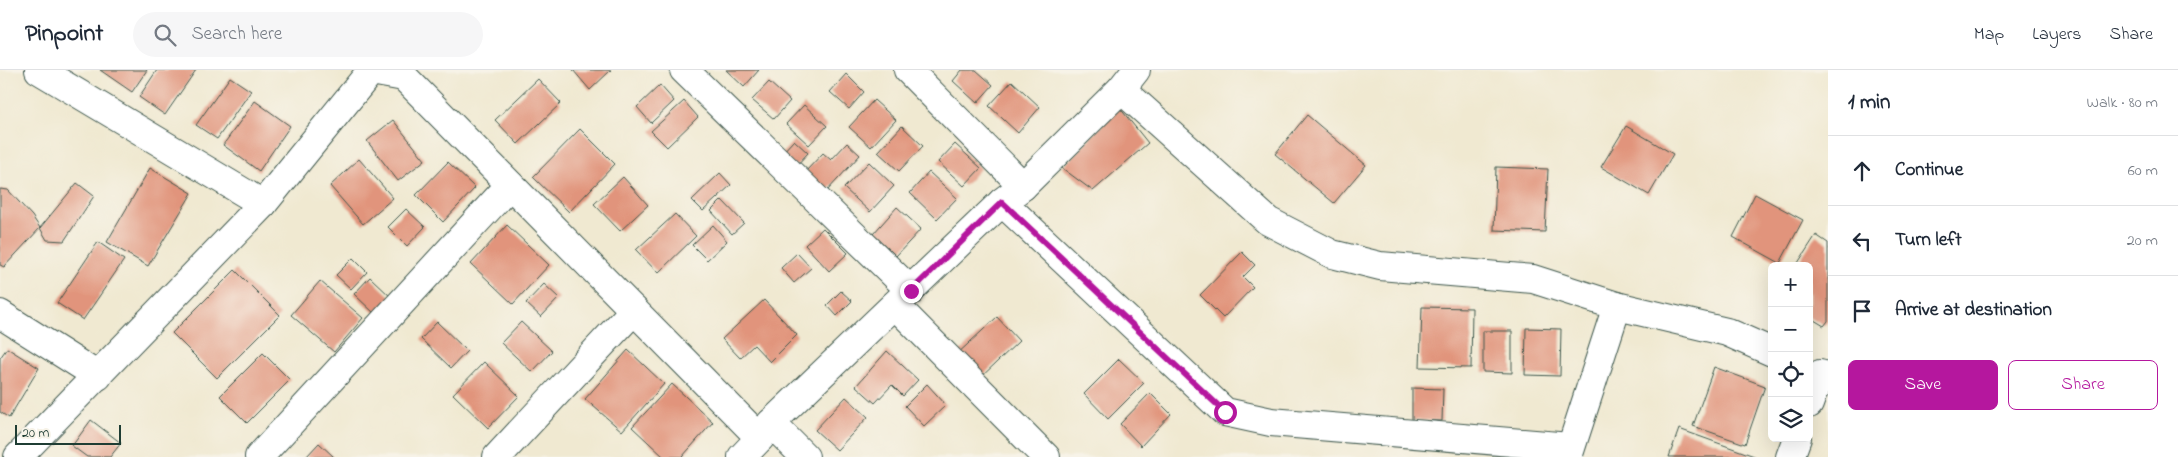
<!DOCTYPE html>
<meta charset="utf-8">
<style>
body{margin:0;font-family:"Indie Flower",sans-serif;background:#f6f6f7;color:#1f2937}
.controls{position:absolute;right:15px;bottom:15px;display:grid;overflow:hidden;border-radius:8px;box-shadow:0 5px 20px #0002}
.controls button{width:45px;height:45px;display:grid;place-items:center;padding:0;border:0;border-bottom:1px solid #e0e1e3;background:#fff;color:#1f2937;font:25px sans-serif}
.scale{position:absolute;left:15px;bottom:12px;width:106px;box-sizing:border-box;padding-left:5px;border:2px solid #1f3d34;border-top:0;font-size:14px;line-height:18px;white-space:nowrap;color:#1f3d34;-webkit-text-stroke:4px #f7f3e8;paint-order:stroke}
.stop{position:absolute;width:15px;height:15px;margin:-11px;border:4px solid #b5179e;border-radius:50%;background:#fff}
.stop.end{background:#b5179e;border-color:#fff;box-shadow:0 1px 5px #0008}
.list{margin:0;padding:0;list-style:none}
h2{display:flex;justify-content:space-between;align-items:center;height:65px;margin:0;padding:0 20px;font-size:21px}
h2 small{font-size:16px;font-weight:400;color:#747a83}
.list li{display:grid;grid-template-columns:32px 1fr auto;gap:15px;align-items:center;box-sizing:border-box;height:70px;padding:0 20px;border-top:1px solid #e0e1e3}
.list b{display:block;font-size:19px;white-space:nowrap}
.list em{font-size:16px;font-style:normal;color:#747a83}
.actions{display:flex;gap:10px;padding:15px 20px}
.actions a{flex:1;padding:11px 0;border:1px solid #b5179e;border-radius:8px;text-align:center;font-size:18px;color:#b5179e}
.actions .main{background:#b5179e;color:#fff}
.icon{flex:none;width:28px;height:28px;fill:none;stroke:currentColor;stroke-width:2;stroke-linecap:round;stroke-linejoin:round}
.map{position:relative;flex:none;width:1828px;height:387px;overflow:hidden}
header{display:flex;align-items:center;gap:30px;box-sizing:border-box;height:70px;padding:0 25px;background:#fff;border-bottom:1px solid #e0e1e3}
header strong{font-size:24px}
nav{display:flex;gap:28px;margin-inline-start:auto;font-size:18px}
.search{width:350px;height:45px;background:#f6f6f7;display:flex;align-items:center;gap:12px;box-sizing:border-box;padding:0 18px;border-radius:28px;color:#747a83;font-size:19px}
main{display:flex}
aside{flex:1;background:#fff}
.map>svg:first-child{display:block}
.building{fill:#e1947c}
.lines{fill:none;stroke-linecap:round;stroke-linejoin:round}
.minor-casing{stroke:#3e574c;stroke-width:30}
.minor{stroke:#fff;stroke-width:28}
.route{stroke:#b5179e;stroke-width:6}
</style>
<header>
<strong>Pinpoint</strong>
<div class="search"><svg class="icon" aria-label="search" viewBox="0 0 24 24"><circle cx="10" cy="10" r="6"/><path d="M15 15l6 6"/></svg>Search here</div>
<nav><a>Map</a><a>Layers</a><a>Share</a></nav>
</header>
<main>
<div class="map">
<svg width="1828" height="387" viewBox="0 0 1828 387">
<rect width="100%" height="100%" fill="#f7f3e8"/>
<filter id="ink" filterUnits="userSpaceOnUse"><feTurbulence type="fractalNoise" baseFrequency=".02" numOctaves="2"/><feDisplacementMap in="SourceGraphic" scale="10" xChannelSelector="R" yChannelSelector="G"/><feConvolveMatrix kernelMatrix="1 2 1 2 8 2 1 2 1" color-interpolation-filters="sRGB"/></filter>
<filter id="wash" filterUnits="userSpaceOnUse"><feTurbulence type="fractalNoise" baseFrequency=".0096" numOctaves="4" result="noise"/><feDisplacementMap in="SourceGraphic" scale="20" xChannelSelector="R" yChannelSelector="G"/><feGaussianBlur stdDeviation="1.12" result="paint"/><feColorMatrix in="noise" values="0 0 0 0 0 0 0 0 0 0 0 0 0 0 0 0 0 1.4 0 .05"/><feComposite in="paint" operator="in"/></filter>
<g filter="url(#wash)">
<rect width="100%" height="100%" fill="#f0e9d1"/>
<g id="blocks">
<g class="building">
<polygon points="100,0 147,0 132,22"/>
<polygon points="157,0 196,0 165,45 139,27"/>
<polygon points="573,0 611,0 590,20"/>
<polygon points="726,0 759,0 744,17"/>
<polygon points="962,0 976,0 993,15 977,33 953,11"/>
<polygon points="846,4 864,22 849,39 830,22"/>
<polygon points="230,7 251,21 217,69 196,55"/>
<polygon points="538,9 561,33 518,74 495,50"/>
<polygon points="1012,11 1040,37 1018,63 989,36"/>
<polygon points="769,12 790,31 774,49 752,30"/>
<polygon points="660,15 674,31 651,53 637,37"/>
<polygon points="874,30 896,50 871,77 849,57"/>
<polygon points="255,31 290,56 259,101 223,75"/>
<polygon points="684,31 698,47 667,77 651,61"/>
<polygon points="804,35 827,56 809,75 786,54"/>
<polygon points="1119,37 1148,73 1093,121 1062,98"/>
<polygon points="1307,45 1366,95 1334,133 1275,84"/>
<polygon points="393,50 425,90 398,111 367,71"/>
<polygon points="902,56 923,76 899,101 878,82"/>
<polygon points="1626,56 1673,84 1649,125 1601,97"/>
<polygon points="580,59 615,94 569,142 533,107"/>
<polygon points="794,70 808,83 795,97 781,84"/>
<polygon points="847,73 860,85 827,121 805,102 823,83 831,90"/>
<polygon points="955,74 981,98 964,116 938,92"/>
<polygon points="359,89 393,128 363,154 330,116"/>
<polygon points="448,92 475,118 443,152 416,125"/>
<polygon points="869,92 894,116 870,142 844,118"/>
<polygon points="1496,97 1548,99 1545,162 1494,160"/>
<polygon points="150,98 192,123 148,196 107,172"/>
<polygon points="929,102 957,128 937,149 910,123"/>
<polygon points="720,103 731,115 703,141 692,130"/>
<polygon points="623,107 648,135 620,161 594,134"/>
<polygon points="77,113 94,126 64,171 47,170 40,158"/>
<polygon points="0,119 8,120 32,146 40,158 4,197 0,195"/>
<polygon points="1755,124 1803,150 1780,193 1733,167"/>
<polygon points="722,130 744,153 732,164 711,141"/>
<polygon points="897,137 921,159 896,186 873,164"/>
<polygon points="406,139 425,157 407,176 388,157"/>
<polygon points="675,144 696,166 658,203 636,180"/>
<polygon points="507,155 549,195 513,234 471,194"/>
<polygon points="713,155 727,171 707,190 692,175"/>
<polygon points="823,158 848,183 829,201 805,175"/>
<polygon points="1816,165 1828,173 1828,251 1824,256 1809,247 1809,196 1796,196"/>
<polygon points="98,172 124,190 83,250 57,233"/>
<polygon points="1242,182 1255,195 1243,207 1253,217 1223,248 1200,225"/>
<polygon points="797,183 811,198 794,213 781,198"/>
<polygon points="353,188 367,202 351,219 336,205"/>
<polygon points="235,200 280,245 217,308 172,263"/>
<polygon points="370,207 392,228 375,244 354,224"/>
<polygon points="320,211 363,248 334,282 291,245"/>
<polygon points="544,214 559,228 541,247 526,233"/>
<polygon points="841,221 852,231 837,246 827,235"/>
<polygon points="764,230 797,265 770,292 754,275 740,288 722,269"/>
<polygon points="1422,237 1472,238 1471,298 1420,297"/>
<polygon points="997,247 1019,271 978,310 955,286"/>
<polygon points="437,252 467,281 451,298 421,269"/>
<polygon points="521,252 552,281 532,302 501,273"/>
<polygon points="1526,258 1561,259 1560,306 1525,305"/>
<polygon points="1483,261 1512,261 1512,303 1483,302"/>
<polygon points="7,278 39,298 9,348 0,342 0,288"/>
<polygon points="628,280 664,314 622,361 585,329"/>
<polygon points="887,281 918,310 903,326 892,315 875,333 856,316"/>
<polygon points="263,283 290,310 247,353 220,326"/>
<polygon points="1119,289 1144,313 1108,349 1084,324"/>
<polygon points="484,292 519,326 488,358 453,324"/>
<polygon points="1714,297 1765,316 1745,374 1693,356"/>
<polygon points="672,314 713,352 682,387 664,387 632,357"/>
<polygon points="927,314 946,335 924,356 905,336"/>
<polygon points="1412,318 1443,319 1442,351 1412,350"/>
<polygon points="1150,323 1171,344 1141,376 1120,354"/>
<polygon points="846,327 868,347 837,380 815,360"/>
<polygon points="91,350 121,373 110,387 87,387 72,376"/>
<polygon points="1679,359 1757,387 1669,387"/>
<polygon points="319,373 334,387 306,387"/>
</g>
</g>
</g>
<g filter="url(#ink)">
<use href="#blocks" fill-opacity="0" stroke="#3e574c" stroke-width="1"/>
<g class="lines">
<g class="minor-casing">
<g id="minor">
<polyline points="39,0 263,134"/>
<polyline points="684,0 911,221"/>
<polyline points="908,0 1023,116"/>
<polyline points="1121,19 1268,151 1332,184 1380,196 1533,209 1617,236 1727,262 1772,282"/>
<polyline points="1002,132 1225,342 1271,352 1570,377"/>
<polyline points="895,235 1046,387"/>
<polyline points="0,244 98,306"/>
<polyline points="1809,334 1820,304"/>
<polyline points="771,353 805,387"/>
<polyline points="18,387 263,134 371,1 404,7 760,368"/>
<polyline points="259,387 510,115"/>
<polyline points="497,387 634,240"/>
<polyline points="742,387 760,368 771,353 1002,132 1023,116 1121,19 1136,0"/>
<polyline points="1568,387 1617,236"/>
<polyline points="1790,387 1797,368"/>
</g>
</g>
<use href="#minor" class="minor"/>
</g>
</g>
<g class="lines" filter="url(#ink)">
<polyline class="route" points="911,221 1002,132 1225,342"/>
</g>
</svg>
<div class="controls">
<button>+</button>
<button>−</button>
<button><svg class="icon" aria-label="locate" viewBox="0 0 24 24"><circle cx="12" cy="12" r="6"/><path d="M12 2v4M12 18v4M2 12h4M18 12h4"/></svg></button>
<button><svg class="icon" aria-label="layers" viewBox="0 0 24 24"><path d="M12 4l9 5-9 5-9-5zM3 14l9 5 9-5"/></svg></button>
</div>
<div class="scale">20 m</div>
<div class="stop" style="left:1225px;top:342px"></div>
<div class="stop end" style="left:911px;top:221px"></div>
</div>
<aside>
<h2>1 min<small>Walk · 80 m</small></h2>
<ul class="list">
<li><svg class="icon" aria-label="ahead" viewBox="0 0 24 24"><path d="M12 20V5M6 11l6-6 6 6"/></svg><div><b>Continue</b></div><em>60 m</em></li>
<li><svg class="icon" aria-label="left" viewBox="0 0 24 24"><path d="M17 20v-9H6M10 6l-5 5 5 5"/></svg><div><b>Turn left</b></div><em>20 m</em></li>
<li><svg class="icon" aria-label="arrive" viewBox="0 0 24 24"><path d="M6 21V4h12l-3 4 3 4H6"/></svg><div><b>Arrive at destination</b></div></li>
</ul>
<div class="actions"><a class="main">Save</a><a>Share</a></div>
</aside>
</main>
